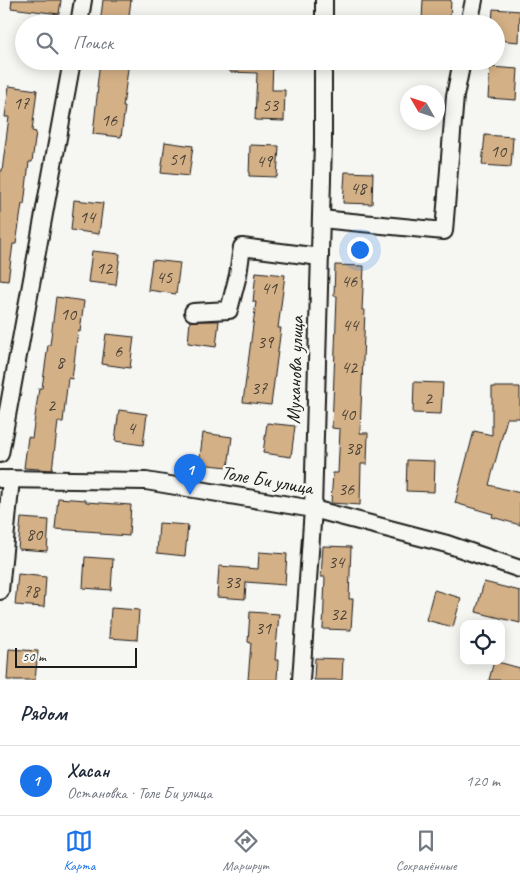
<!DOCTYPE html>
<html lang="ru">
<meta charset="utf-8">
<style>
body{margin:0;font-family:Caveat,sans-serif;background:#f6f6f7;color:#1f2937}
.controls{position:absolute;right:15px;bottom:15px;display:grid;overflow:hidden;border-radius:10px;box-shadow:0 2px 12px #0003}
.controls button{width:45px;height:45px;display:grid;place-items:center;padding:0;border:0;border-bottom:1px solid #e0e1e3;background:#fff;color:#1f2937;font:25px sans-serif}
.compass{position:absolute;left:400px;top:85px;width:45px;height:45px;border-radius:50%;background:#fff;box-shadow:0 2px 12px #0003;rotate:309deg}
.scale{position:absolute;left:15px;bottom:12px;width:122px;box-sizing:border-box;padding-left:5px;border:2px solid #1c1c1c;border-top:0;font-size:14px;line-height:18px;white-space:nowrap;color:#1c1c1c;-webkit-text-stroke:4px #f6f6f2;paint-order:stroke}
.you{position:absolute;left:359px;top:249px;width:18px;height:18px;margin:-12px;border:4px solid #fff;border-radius:50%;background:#1a73e8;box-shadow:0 0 0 8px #1a73e833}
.badge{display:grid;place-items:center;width:32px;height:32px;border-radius:50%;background:#1a73e8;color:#fff;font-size:16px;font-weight:700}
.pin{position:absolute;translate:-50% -41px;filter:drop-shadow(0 1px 2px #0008)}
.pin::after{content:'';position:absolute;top:26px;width:18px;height:15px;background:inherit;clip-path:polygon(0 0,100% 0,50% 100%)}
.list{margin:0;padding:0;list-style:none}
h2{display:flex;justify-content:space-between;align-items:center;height:65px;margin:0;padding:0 20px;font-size:21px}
h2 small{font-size:16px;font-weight:400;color:#747a83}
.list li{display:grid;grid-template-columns:32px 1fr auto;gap:15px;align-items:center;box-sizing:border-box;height:70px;padding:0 20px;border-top:1px solid #e0e1e3}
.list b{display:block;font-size:19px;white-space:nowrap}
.list p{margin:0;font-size:16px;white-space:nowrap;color:#747a83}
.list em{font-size:16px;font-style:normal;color:#747a83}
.icon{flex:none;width:28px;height:28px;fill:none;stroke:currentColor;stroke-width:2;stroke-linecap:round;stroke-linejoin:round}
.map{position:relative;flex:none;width:520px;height:680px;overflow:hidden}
.search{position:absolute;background:#fff;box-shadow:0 2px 12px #0003;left:15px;right:15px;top:15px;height:55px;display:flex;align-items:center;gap:12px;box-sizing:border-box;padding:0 18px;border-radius:28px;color:#747a83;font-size:19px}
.sheet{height:135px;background:#fff}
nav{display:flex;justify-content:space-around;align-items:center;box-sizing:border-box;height:70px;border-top:1px solid #e0e1e3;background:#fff;font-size:14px;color:#747a83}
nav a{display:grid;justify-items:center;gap:2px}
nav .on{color:#1a73e8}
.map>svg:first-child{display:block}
.building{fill:#d4b086;stroke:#1c1c1c}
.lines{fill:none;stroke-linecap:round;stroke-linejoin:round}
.minor-casing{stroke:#1c1c1c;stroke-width:20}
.minor{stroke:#f6f6f2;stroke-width:16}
.labels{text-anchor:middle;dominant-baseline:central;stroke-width:5;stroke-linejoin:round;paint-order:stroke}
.number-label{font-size:18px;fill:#4a4136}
.street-label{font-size:20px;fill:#1c1c1c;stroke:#f6f6f2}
</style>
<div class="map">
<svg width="520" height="680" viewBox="0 0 520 680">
<rect width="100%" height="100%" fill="#f6f6f2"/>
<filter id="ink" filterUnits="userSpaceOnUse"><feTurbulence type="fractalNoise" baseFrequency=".02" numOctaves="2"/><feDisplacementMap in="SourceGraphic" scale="10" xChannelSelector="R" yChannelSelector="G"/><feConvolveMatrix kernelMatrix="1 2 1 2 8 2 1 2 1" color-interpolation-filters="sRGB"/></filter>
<g filter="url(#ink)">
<g class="building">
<polygon points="12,0 61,0 59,14 11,8"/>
<polygon points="103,0 131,0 128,24 100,24"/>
<polygon points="423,0 451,0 450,22 422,21"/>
<polygon points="493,9 520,11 519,42 496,40 496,24 492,24"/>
<polygon points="100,61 129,61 123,107 125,107 121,137 93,134 98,87 97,87"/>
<polygon points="230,61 273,61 272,90 285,90 284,121 255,120 257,73 230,72"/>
<polygon points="490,67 518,69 516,100 488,98"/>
<polygon points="9,86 37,90 32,131 36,132 32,162 29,162 24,205 22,204 16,244 13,244 8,281 0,280 0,171 2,171 9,117 5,117"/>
<polygon points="485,135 513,137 511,167 482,165"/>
<polygon points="165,142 193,146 189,176 161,173"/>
<polygon points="250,145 279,146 277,177 249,176"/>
<polygon points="345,172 373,173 372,204 343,203"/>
<polygon points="74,200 103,203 99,234 71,230"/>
<polygon points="92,251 120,254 116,285 88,282"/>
<polygon points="152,260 180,263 176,294 148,290"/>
<polygon points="335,265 364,266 362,310 365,310 360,433 368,433 367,464 361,464 360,505 331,503 333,473 338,473 340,429 332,428 337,296 334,296"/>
<polygon points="256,272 285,275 278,328 281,328 271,405 243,402 256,302 253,302"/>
<polygon points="56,297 84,301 80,332 78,331 72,379 68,378 63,422 58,422 52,470 24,468 28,437 32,438 39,388 42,388 48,345 50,345"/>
<polygon points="190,321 219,321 216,347 188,343"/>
<polygon points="106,334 134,337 130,368 102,364"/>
<polygon points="414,382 443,383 441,414 413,413"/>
<polygon points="492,387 520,387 520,418 507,418 489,485 520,493 520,525 492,517 493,514 455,503 474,431 492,435"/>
<polygon points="119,410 147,414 143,445 115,441"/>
<polygon points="267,423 295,426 291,457 263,453"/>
<polygon points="203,433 232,437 228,467 199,464"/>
<polygon points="407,460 435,461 434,492 406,491"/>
<polygon points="58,498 86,500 86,502 131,505 129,536 100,534 100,532 55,529"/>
<polygon points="21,518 49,520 47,551 18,549"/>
<polygon points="159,523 188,525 185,556 157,553"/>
<polygon points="323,546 351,547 349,599 353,599 351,630 323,629 325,577 321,577"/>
<polygon points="259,552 287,554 285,585 246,582 245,599 217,597 219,566 258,569"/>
<polygon points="85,557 113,559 111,590 83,588"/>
<polygon points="18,574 46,577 44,607 15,605"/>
<polygon points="484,582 520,591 520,623 476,612"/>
<polygon points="434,590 461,598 453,627 426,620"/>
<polygon points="111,608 139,610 137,640 109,638"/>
<polygon points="250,612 279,614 275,660 278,660 277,680 248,680 251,643 248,642"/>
<polygon points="9,649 38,651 35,680 7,680"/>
<polygon points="315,658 343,659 342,680 314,680"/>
<polygon points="494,661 520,668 520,680 489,680"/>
</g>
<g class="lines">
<g class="minor-casing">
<g id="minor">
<polyline points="79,24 83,0"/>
<polyline points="324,24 324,0"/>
<polyline points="469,24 474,0"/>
<polyline points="321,219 444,231 455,96 462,61"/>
<polyline points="193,312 229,310 238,275 242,247 320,257"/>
<polyline points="0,454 72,61"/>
<polyline points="0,479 146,481 313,509 447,544 520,569"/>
<polyline points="0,591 11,479"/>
<polyline points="301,680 313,509 323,142 323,61"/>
</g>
</g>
<use href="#minor" class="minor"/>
</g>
</g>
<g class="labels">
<g class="number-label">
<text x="21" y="103">17</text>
<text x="270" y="105">53</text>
<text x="109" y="120">16</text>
<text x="498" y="151">10</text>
<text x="177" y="159">51</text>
<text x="264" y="161">49</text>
<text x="358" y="188">48</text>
<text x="87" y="217">14</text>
<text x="104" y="268">12</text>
<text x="164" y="277">45</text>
<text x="349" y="281">46</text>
<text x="269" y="288">41</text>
<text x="68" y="314">10</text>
<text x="350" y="325">44</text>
<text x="265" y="342">39</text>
<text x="118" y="351">6</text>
<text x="60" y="362">8</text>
<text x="349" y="367">42</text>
<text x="259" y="388">37</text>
<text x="428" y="398">2</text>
<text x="51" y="405">2</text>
<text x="347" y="414">40</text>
<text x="131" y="428">4</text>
<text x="353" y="448">38</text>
<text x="346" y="489">36</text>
<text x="34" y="534">80</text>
<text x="336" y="562">34</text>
<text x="232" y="582">33</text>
<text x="31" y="591">78</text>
<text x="338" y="614">32</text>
<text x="263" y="628">31</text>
</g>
<g class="street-label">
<text transform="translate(295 370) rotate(-88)">Муханова улица</text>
<text transform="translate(267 480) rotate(10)">Толе Би улица</text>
</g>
</g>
</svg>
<div class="controls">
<button><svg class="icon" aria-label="locate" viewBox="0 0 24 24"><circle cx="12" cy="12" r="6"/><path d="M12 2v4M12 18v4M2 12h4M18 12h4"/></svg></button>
</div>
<svg class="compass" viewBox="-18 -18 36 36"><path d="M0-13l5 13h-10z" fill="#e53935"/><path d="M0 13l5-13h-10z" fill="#747a83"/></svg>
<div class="scale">50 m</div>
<div class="you"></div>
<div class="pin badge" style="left:190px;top:495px">1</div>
<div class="search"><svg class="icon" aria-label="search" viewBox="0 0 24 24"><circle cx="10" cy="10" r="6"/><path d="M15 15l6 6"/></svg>Поиск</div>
</div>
<section class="sheet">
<h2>Рядом<small></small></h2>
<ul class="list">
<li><span class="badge">1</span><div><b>Хасан</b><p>Остановка · Толе Би улица</p></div><em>120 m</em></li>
</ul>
</section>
<nav>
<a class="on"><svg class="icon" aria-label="map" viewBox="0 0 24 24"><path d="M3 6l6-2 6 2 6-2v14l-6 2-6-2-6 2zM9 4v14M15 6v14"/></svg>Карта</a>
<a><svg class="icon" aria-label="directions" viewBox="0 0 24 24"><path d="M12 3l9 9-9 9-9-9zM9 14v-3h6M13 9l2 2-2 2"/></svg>Маршрут</a>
<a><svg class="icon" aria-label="saved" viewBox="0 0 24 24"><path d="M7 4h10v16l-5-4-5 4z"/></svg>Сохранённые</a>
</nav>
